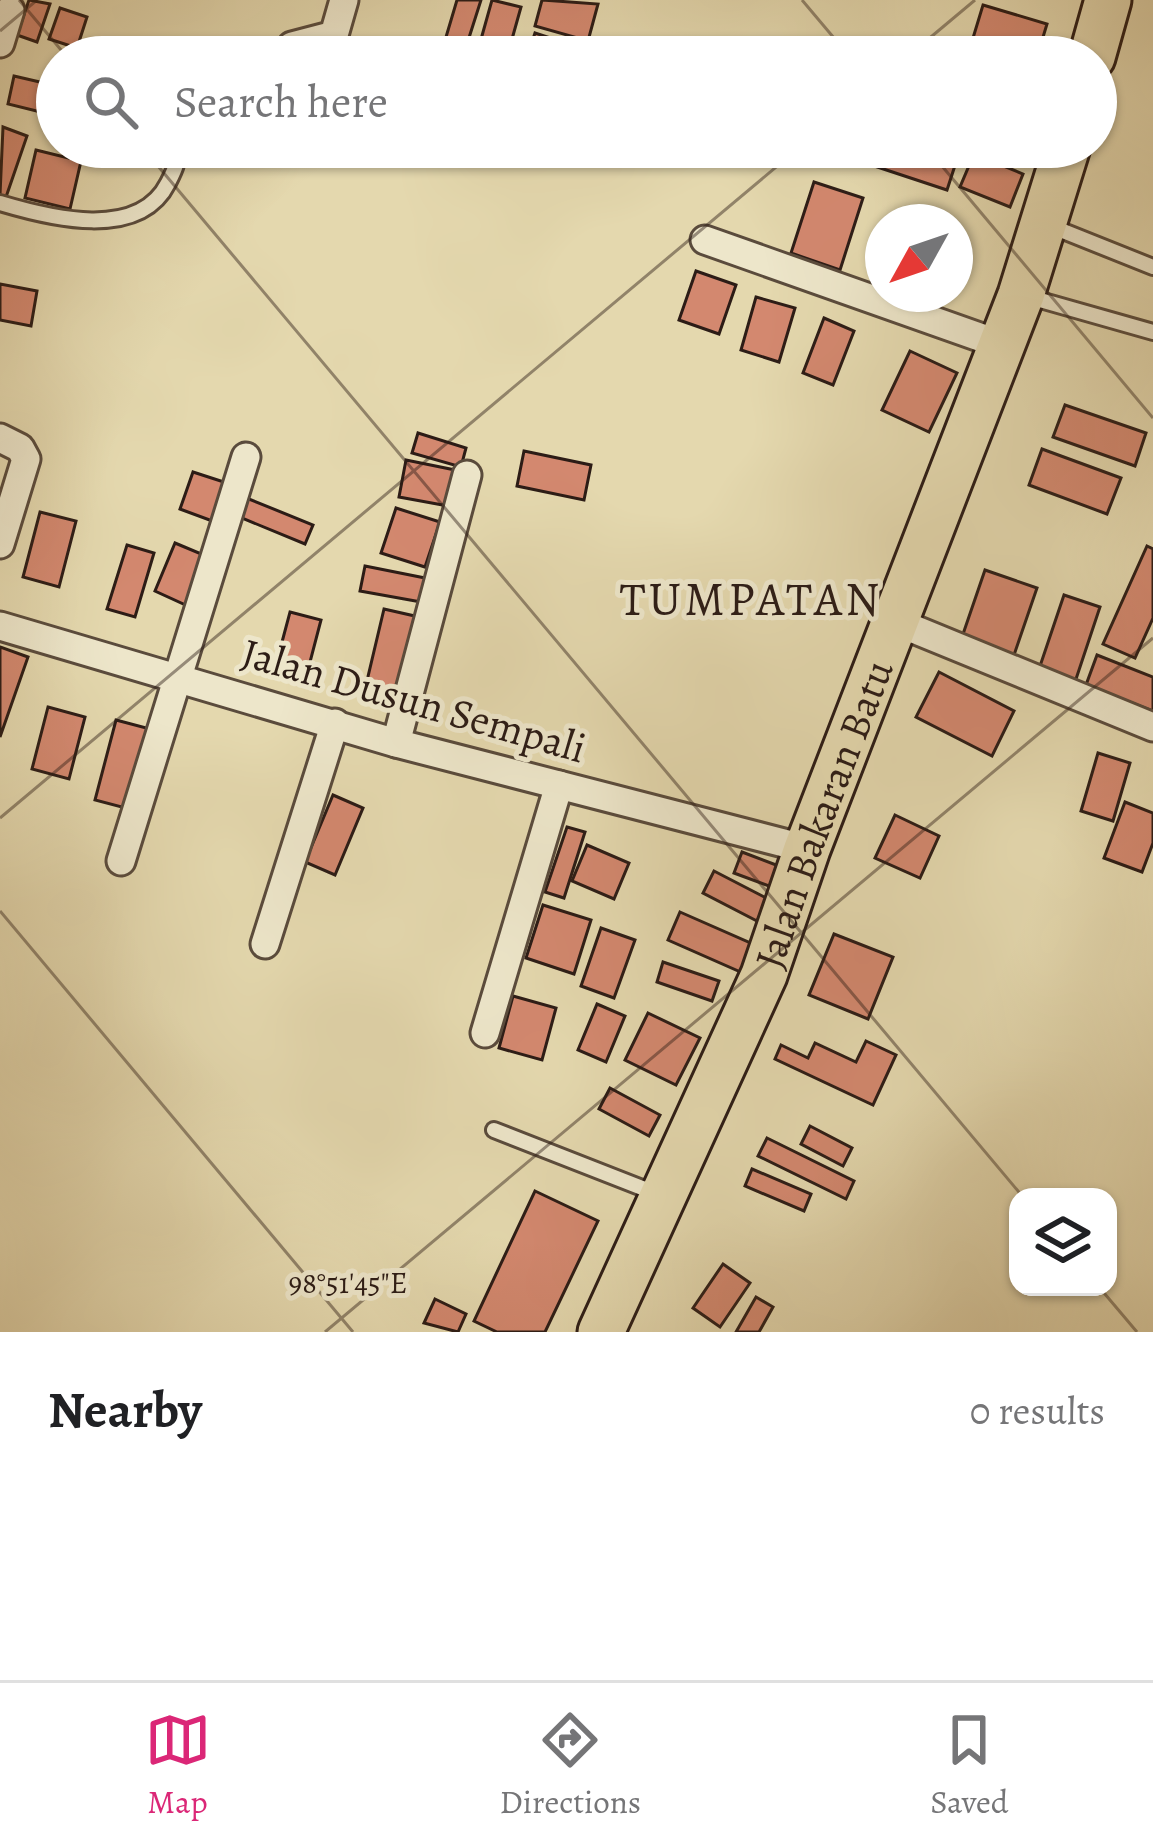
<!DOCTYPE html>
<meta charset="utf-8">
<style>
body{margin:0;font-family:Alegreya,serif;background:#f6f6f6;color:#202124}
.controls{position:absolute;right:36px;bottom:36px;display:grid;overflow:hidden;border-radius:24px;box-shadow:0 3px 9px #0004}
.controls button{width:108px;height:108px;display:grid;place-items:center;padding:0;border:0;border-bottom:3px solid #e0e0e0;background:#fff;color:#202124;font:60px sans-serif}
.compass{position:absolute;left:865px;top:204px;width:108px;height:108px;border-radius:50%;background:#fff;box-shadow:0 3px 9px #0004;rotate:230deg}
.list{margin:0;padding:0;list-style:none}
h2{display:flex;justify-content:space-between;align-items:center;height:156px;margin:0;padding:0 48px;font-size:51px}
h2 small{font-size:39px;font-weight:400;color:#757577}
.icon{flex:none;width:66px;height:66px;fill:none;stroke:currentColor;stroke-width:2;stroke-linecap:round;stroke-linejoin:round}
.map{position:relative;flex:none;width:1153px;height:1332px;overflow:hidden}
.search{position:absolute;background:#fff;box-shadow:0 3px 9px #0004;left:36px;right:36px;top:36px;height:132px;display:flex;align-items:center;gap:30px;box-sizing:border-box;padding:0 42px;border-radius:66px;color:#757577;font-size:45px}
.sheet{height:348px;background:#fff}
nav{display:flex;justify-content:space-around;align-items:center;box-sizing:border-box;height:168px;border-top:3px solid #e0e0e0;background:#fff;font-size:33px;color:#757577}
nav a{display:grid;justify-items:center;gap:6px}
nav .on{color:#db2777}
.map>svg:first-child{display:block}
.building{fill:#d3886f;stroke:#2c1c16;stroke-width:3}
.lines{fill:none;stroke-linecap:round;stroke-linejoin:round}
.service-casing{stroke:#5a4b3c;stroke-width:20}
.minor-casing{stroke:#5a4b3c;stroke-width:33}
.trunk-casing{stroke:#2c1c16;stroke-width:51}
.service{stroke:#ede6ca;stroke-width:14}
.minor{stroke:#ede6ca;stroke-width:27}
.trunk{stroke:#e4d8ae;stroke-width:45}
.ticks{fill:none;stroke:#2c1c16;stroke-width:3;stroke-opacity:0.45}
.labels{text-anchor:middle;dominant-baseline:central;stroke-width:10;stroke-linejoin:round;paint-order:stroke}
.street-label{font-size:42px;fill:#2c1c16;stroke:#ede6ca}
.quarter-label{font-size:48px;letter-spacing:3px;fill:#2c1c16;stroke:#ede6ca}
.ticks-label{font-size:30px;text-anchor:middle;fill:#2c1c16;stroke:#ede6ca;stroke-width:10;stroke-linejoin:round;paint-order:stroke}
</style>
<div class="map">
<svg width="1153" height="1332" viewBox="0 0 1153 1332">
<rect width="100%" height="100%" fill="#e4d8ae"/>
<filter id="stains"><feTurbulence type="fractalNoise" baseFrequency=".00167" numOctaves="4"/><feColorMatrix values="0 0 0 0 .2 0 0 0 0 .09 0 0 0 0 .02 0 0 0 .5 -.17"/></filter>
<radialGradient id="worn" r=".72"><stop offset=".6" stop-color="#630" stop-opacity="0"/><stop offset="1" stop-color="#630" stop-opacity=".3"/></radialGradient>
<g class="building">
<polygon points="29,0 50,4 37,42 17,35"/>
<polygon points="457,0 481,0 467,44 446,37"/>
<polygon points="492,0 521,7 507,57 478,50"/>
<polygon points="542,0 598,4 588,41 535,26"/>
<polygon points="983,5 1047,24 1037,57 973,38"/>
<polygon points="60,8 87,17 77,48 49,39"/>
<polygon points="535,33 590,51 588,57 527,57"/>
<polygon points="14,76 57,86 57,116 8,104"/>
<polygon points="3,127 27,136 6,197 0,195"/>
<polygon points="850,147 961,147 947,190 847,157"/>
<polygon points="36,150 81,161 70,209 25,198"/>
<polygon points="974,154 1023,174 1010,207 960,187"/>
<polygon points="814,182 863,198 840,270 791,253"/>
<polygon points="696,271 736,285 719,334 679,320"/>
<polygon points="0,284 37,291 31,326 0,320"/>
<polygon points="756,297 795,308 779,362 741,350"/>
<polygon points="824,318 854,331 833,385 803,373"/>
<polygon points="910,351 957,373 929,432 882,410"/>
<polygon points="1065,405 1146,433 1135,466 1053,437"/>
<polygon points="418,433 466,448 461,467 412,453"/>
<polygon points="1042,449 1121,478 1107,514 1029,485"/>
<polygon points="524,451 591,465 584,500 517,486"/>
<polygon points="406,460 455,470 448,506 399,497"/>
<polygon points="193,472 227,483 215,522 180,509"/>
<polygon points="244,497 313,525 305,544 237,516"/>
<polygon points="396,508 440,522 425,567 381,553"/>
<polygon points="40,512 76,521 59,587 23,577"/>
<polygon points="175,543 211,558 190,607 155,591"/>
<polygon points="127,545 154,553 135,617 107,609"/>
<polygon points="1147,546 1153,549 1153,618 1135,658 1103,644"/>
<polygon points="365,566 425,578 421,602 360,591"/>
<polygon points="985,570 1037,588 1014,655 962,637"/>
<polygon points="1064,595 1100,607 1074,685 1038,672"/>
<polygon points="384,609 419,617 402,694 366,685"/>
<polygon points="290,612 321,620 309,666 278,657"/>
<polygon points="0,647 28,657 0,737"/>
<polygon points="1097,655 1153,677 1153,711 1086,685"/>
<polygon points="939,672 1014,711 992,756 916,717"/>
<polygon points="48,707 85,717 69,779 32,769"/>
<polygon points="116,720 154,730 133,810 95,800"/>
<polygon points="1098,753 1130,763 1113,821 1081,811"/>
<polygon points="333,795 363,808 335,875 305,862"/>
<polygon points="1125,802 1153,813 1153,843 1142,872 1104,858"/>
<polygon points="895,815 939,836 920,878 875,858"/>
<polygon points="567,827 585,832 564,898 545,892"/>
<polygon points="587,845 629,863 614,899 572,881"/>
<polygon points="742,852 784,868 777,889 734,873"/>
<polygon points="714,871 768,899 757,921 703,893"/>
<polygon points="543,905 591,920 574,974 526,958"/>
<polygon points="680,912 764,949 752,977 668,940"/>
<polygon points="601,928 635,940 614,998 581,986"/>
<polygon points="834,934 893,957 868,1019 809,995"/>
<polygon points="663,962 719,981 712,1001 657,982"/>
<polygon points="513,996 556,1008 542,1060 499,1048"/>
<polygon points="597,1004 625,1016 606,1062 578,1050"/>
<polygon points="648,1013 700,1038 676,1085 625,1060"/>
<polygon points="866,1041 896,1055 873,1105 775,1059 781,1045 808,1058 815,1043 856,1062"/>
<polygon points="610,1088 660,1115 649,1136 599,1109"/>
<polygon points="810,1126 852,1148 843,1166 801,1144"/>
<polygon points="767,1138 854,1181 846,1199 758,1156"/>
<polygon points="752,1169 811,1194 804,1211 745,1186"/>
<polygon points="535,1191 598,1221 545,1332 497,1332 474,1321"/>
<polygon points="723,1264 750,1283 720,1327 693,1308"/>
<polygon points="756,1297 773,1307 759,1332 736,1332"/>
<polygon points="435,1299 466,1314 458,1332 424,1323"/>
</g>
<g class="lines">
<g class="service-casing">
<g id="service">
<path d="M0 203C50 218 139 241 168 183 175 169 179 162 176 147"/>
<polyline points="1048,225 1153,267"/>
<polyline points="1026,296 1153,332"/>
<polyline points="494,1130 655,1193"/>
</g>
</g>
<g class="minor-casing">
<g id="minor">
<polyline points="0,43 10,10"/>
<polyline points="292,46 334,35 344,0"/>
<polyline points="705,240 1002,345"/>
<polyline points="0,438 20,448 26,459 0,544"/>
<polyline points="894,621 1153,727"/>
<polyline points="0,626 396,743 807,849"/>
<polyline points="396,743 467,475"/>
<polyline points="121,861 246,457"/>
<polyline points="265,944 335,723"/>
<polyline points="485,1033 559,785"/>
</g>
</g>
<g class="trunk-casing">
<g id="trunk">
<polyline points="1092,57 1108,0"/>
<path id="s1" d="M601 1332 764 975 807 849 1021 295 1067 147"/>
</g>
</g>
<use href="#service" class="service"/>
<use href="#minor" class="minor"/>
<use href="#trunk" class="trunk"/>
</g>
<path class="ticks" d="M19 0 67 57M802 0 850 57M0 31 37 0M907 57 975 0M142 147 1023 1197M926 147 1153 418M0 818 800 147M0 911 353 1332M1099 1287 1137 1332M325 1332 1153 638"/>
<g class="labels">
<g class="street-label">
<text transform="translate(414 700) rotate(16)">Jalan Dusun Sempali</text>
<text stroke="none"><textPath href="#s1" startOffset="564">Jalan Bakaran Batu</textPath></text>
</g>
<g class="quarter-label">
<text x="751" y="599">TUMPATAN</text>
</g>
</g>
<g class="ticks-label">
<text x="348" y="1293">98°51'45"E</text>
</g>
<rect width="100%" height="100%" filter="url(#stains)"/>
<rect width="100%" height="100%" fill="url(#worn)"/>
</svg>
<div class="controls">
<button><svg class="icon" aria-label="layers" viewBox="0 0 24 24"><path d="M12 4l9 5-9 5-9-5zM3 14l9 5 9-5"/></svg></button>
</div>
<svg class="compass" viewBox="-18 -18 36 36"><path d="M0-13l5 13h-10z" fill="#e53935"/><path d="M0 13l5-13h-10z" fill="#757577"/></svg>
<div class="search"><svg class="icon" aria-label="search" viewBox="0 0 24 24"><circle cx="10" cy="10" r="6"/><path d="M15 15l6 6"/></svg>Search here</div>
</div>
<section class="sheet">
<h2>Nearby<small>0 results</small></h2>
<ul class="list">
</ul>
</section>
<nav>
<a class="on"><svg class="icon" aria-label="map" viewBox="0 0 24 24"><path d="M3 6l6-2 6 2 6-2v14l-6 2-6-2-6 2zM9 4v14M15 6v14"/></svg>Map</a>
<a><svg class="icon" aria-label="directions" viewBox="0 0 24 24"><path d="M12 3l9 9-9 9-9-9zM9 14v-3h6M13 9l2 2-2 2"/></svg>Directions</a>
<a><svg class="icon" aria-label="saved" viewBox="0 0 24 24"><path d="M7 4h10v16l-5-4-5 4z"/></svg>Saved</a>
</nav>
